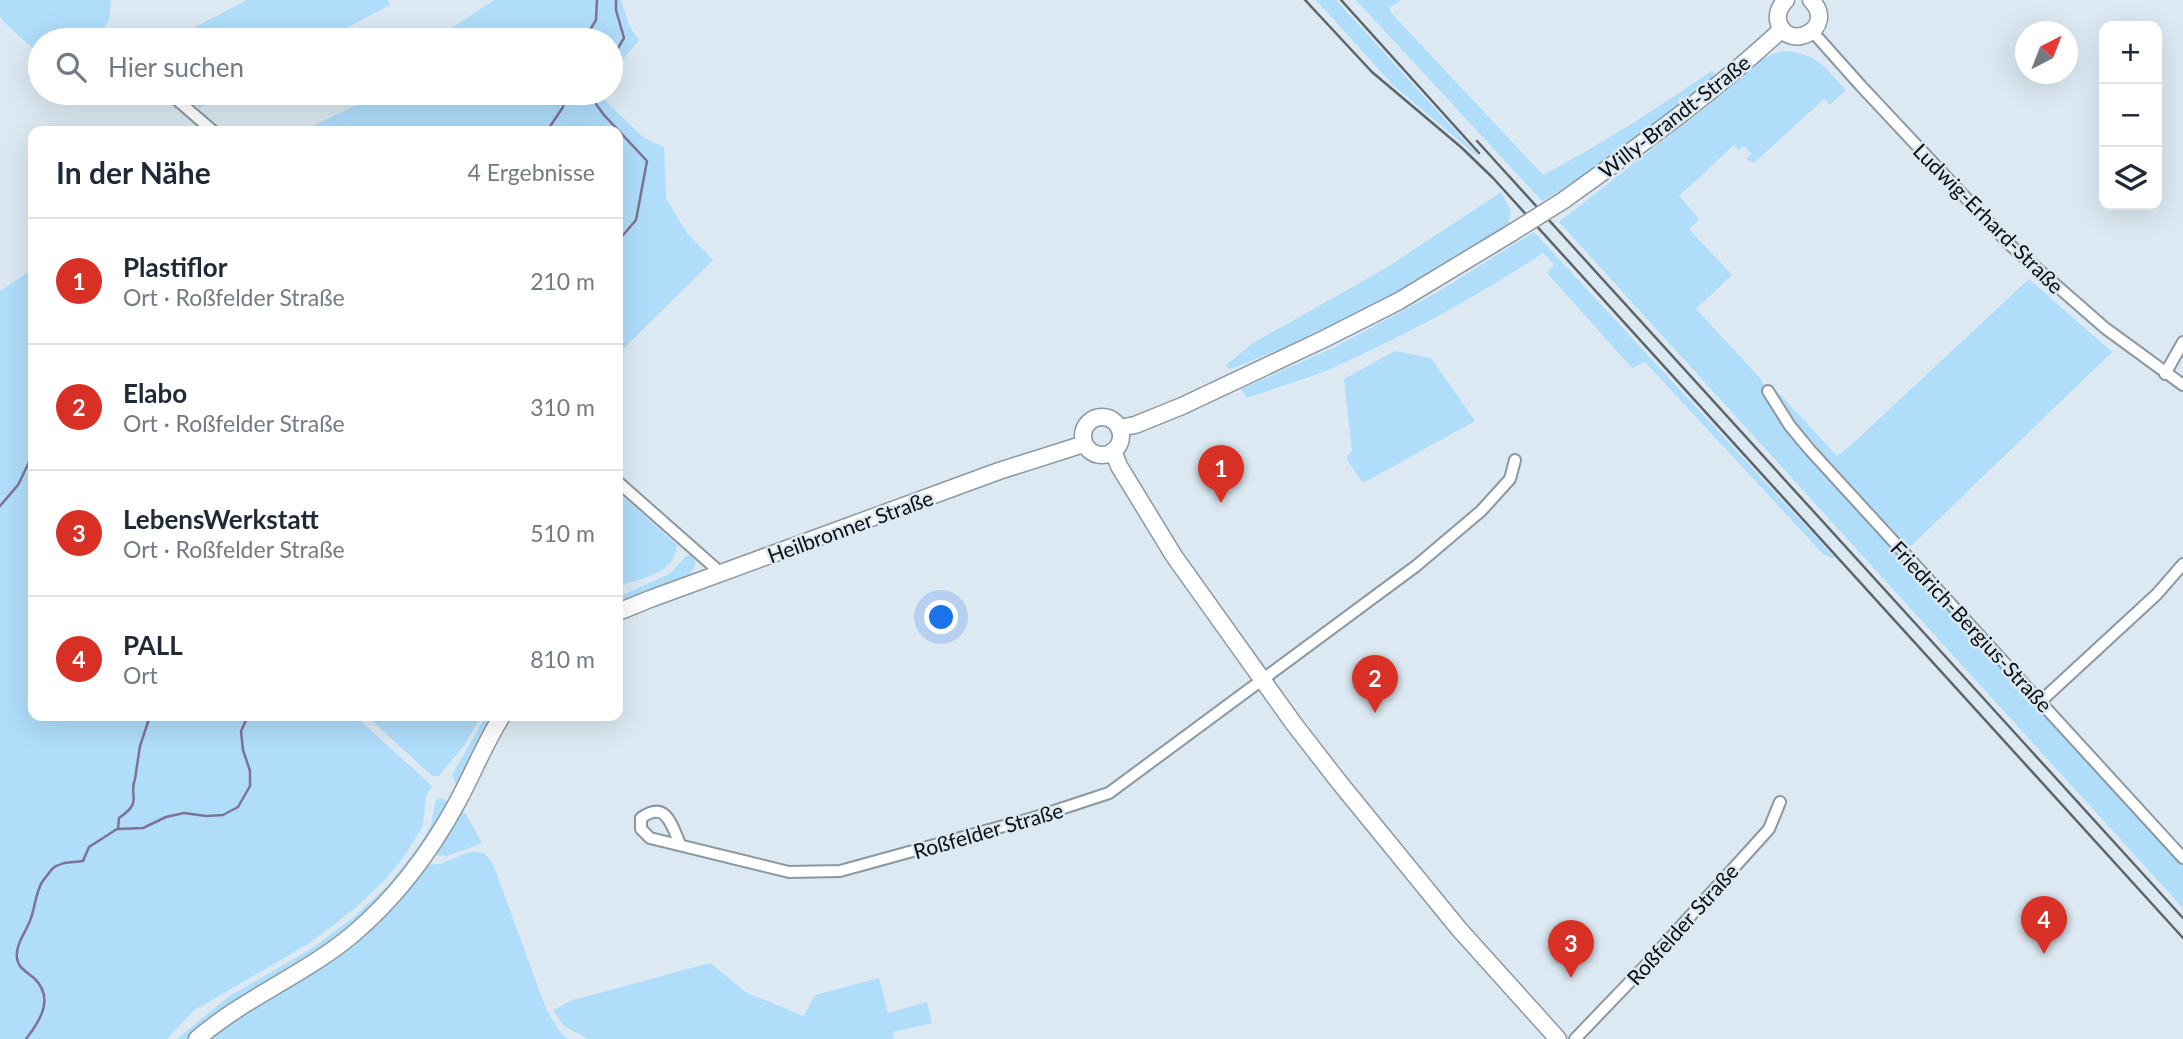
<!DOCTYPE html>
<html lang="de">
<meta charset="utf-8">
<style>
body{margin:0;font-family:Lato,sans-serif;background:#f6f6f7;color:#1f2937}
.controls{position:absolute;right:21px;top:21px;display:grid;overflow:hidden;border-radius:14px;box-shadow:0 7px 28px #0002}
.controls button{width:63px;height:63px;display:grid;place-items:center;padding:0;border:0;border-bottom:2px solid #e0e1e3;background:#fff;color:#1f2937;font:35px sans-serif}
.compass{position:absolute;left:2015px;top:21px;width:63px;height:63px;border-radius:50%;background:#fff;box-shadow:0 7px 28px #0002;rotate:42deg}
.you{position:absolute;left:942px;top:618px;width:24px;height:24px;margin:-18px;border:5px solid #fff;border-radius:50%;background:#1a73e8;box-shadow:0 0 0 10px #1a73e833}
.badge{display:grid;place-items:center;width:46px;height:46px;border-radius:50%;background:#d93025;color:#fff;font-size:23px;font-weight:700}
.pin{position:absolute;translate:-50% -58px;filter:drop-shadow(0 2px 4px #0008)}
.pin::after{content:'';position:absolute;top:37px;width:24px;height:21px;background:inherit;clip-path:polygon(0 0,100% 0,50% 100%)}
.list{margin:0;padding:0;list-style:none}
h2{display:flex;justify-content:space-between;align-items:center;height:91px;margin:0;padding:0 28px;font-size:30px}
h2 small{font-size:23px;font-weight:400;color:#747a83}
.list li{display:grid;grid-template-columns:46px 1fr auto;gap:21px;align-items:center;box-sizing:border-box;height:126px;padding:0 28px;border-top:2px solid #e0e1e3}
.list b{display:block;font-size:26px;white-space:nowrap}
.list p{margin:0;font-size:23px;white-space:nowrap;color:#747a83}
.list em{font-size:23px;font-style:normal;color:#747a83}
.icon{flex:none;width:38px;height:38px;fill:none;stroke:currentColor;stroke-width:2;stroke-linecap:round;stroke-linejoin:round}
.map{position:relative;flex:none;width:2183px;height:1039px;overflow:hidden}
.search{position:absolute;background:#fff;box-shadow:0 7px 28px #0002;left:28px;top:28px;width:595px;height:77px;display:flex;align-items:center;gap:18px;box-sizing:border-box;padding:0 24px;border-radius:38px;color:#747a83;font-size:26px}
.panel{position:absolute;background:#fff;box-shadow:0 7px 28px #0002;left:28px;top:126px;width:595px;height:595px;border-radius:14px}
.map>svg:first-child{display:block}
.green{fill:#afddfa}
.lines{fill:none;stroke-linecap:round;stroke-linejoin:round}
.stream{stroke:#7f7294;stroke-width:2.5}
.street-casing{stroke:#8b98a0;stroke-width:14}
.secondary-casing{stroke:#8b98a0;stroke-width:19}
.street{stroke:#fff;stroke-width:10}
.secondary{stroke:#fff;stroke-width:16}
.rail{stroke:#5d646a;stroke-width:2.5}
.secondary-bridge-casing{stroke:#8b98a0;stroke-width:19;stroke-linecap:butt}
.secondary-bridge{stroke:#fff;stroke-width:16}
.labels{text-anchor:middle;dominant-baseline:central;stroke-width:5;stroke-linejoin:round;paint-order:stroke}
.street-label{font-size:21px;fill:#090d10;stroke:#dce9f2}
</style>
<div class="map">
<svg width="2183" height="1039" viewBox="0 0 2183 1039">
<rect width="100%" height="100%" fill="#dce9f2"/>
<g class="green">
<polygon points="0,0 111,0 109,21 95,40 40,40 40,55 4,22 0,16"/>
<polygon points="247,0 388,0 390,5 324,40 170,40"/>
<polygon points="494,0 621,0 629,25 639,40 611,74 611,40 434,40"/>
<polygon points="1316,0 1336,0 1482,160 1394,86"/>
<path d="M1356 0H1401L1389 8 1392 14 1543 175C1602 144 1657 108 1712 71L1718 77 1591 172 1542 201Z"/>
<path d="M1786 51C1819 55 1824 67 1846 90L1830 105 1824 99 1754 163 1746 159 1752 154 1744 146 1739 150 1734 145 1679 196 1699 219 1689 229 1732 275 1696 309 1761 379 1772 404 1881 533 2183 865V908L1559 222 1710 104 1711 100C1732 83 1759 53 1786 51Z"/>
<polygon points="182,93 228,93 200,108"/>
<polygon points="381,93 597,93 644,138 664,147 666,198 687,233 713,260 618,354 618,131 302,131"/>
<polygon points="1501,192 1511,211 1507,227 1389,297 1288,346 1230,369 1225,366 1253,343 1386,268"/>
<path d="M1534 232 1836 559 1824 555 1645 362 1632 368 1547 273 1554 264 1543 253C1478 296 1408 334 1337 366 1308 379 1277 387 1247 398L1241 389 1333 348 1436 293Z"/>
<polygon points="33,269 33,716 355,716 429,783 432,787 426,796 423,826 403,858 384,881 353,910 308,944 193,1011 167,1039 0,1039 0,291"/>
<polygon points="2029,279 2112,352 1909,548 1791,418 1778,392 1837,456 1850,446"/>
<polygon points="1395,351 1431,358 1475,421 1363,483 1346,458 1352,451 1344,379"/>
<path d="M618 492 677 545C675 574 641 579 618 586Z"/>
<path d="M687 555H691L695 561C695 566 695 567 692 571 682 585 635 598 618 605V597L671 573Z"/>
<polygon points="367,716 481,716 465,744 439,776 432,776"/>
<polygon points="486,716 495,716 461,782 456,784 452,775"/>
<polygon points="441,798 447,801 449,809 388,894 327,946 202,1025 187,1039 177,1039 228,997 311,949 354,917 388,885 419,846 431,825 436,800"/>
<polygon points="461,812 465,813 482,843 447,856 435,855 433,851 457,814"/>
<polygon points="470,852 484,853 493,864 546,1009 560,1032 568,1039 205,1039 294,982 424,865 440,864"/>
<polygon points="710,963 747,993 804,1016 815,995 879,978 888,1013 927,1002 932,1023 893,1032 894,1039 588,1039 564,1026 553,1010 573,1000"/>
</g>
<g class="lines">
<g class="stream">
<polyline points="584,40 596,20 597,0"/>
<polyline points="611,60 624,38 616,10 616,0"/>
<polyline points="588,93 604,115 647,161 636,220 618,241"/>
<polyline points="547,131 563,107 564,93"/>
<polyline points="0,506 18,485 33,454"/>
<path d="M118 829 119 818C144 801 128 797 135 779L140 746 150 716"/>
<path d="M26 1039C40 1021 55 998 34 978 27 972 18 968 17 958 15 944 27 931 31 918 35 907 36 892 42 882 45 878 49 873 52 869 61 861 72 863 83 861L89 847 117 829 143 828 166 817 184 813 206 816 223 815 238 807 250 786V771L243 750 241 731 248 716"/>
</g>
<g class="street-casing">
<g id="street">
<polyline points="1812,31 1861,86 2009,244 2105,328 2183,385"/>
<polyline points="109,36 113,40"/>
<polyline points="169,93 213,131"/>
<polyline points="2165,374 2183,342"/>
<polyline points="1768,391 1790,426 1810,450 2183,858"/>
<polyline points="618,482 721,573"/>
<polyline points="2041,701 2157,594 2183,564"/>
<path d="M680 844C671 824 666 800 641 818V829L650 838 789 872 840 871 1033 818 1109 793 1416 566 1481 511 1510 479 1515 460"/>
<polyline points="1575,1039 1646,965 1769,829 1780,802"/>
</g>
</g>
<g class="secondary-casing">
<g id="secondary">
<path d="M1786 0C1780 6 1777 12 1778 20 1785 54 1839 29 1811 0"/>
<path d="M1564 200C1639 146 1715 92 1782 29"/>
<circle cx="1102" cy="436" r="19"/>
<polyline points="1119,428 1135,425 1182,406 1324,339 1399,301 1513,232"/>
<polyline points="1113,451 1119,466 1174,556 1294,724 1339,782 1459,929 1558,1039"/>
<polyline points="618,612 650,599 999,471 1084,444"/>
<path d="M197 1039C244 998 304 975 352 935 396 898 431 851 458 801 473 773 485 743 502 716"/>
</g>
</g>
<use href="#street" class="street"/>
<use href="#secondary" class="secondary"/>
<g class="rail">
<polyline points="1305,0 1372,72 1462,148 1493,178 2183,938"/>
<polyline points="1341,0 1479,153"/>
<polyline points="1477,141 2183,918"/>
</g>
<g class="secondary-bridge-casing">
<polyline id="secondary-bridge" points="1513,232 1564,200"/>
</g>
<use href="#secondary-bridge" class="secondary-bridge"/>
</g>
<g class="labels">
<g class="street-label">
<text transform="translate(1674 116) rotate(-38)">Willy-Brandt-Straße</text>
<text transform="translate(1989 218) rotate(45)">Ludwig-Erhard-Straße</text>
<text transform="translate(850 526) rotate(-20)">Heilbronner Straße</text>
<text transform="translate(1972 626) rotate(47)">Friedrich-Bergius-Straße</text>
<text transform="translate(988 830) rotate(-16)">Roßfelder Straße</text>
<text transform="translate(1682 924) rotate(-48)">Roßfelder Straße</text>
</g>
</g>
</svg>
<div class="controls">
<button>+</button>
<button>−</button>
<button><svg class="icon" aria-label="layers" viewBox="0 0 24 24"><path d="M12 4l9 5-9 5-9-5zM3 14l9 5 9-5"/></svg></button>
</div>
<svg class="compass" viewBox="-18 -18 36 36"><path d="M0-13l5 13h-10z" fill="#e53935"/><path d="M0 13l5-13h-10z" fill="#747a83"/></svg>
<div class="you"></div>
<div class="pin badge" style="left:1221px;top:503px">1</div>
<div class="pin badge" style="left:1375px;top:713px">2</div>
<div class="pin badge" style="left:1571px;top:978px">3</div>
<div class="pin badge" style="left:2044px;top:954px">4</div>
<div class="search"><svg class="icon" aria-label="search" viewBox="0 0 24 24"><circle cx="10" cy="10" r="6"/><path d="M15 15l6 6"/></svg>Hier suchen</div>
<section class="panel">
<h2>In der Nähe<small>4 Ergebnisse</small></h2>
<ul class="list">
<li><span class="badge">1</span><div><b>Plastiflor</b><p>Ort · Roßfelder Straße</p></div><em>210 m</em></li>
<li><span class="badge">2</span><div><b>Elabo</b><p>Ort · Roßfelder Straße</p></div><em>310 m</em></li>
<li><span class="badge">3</span><div><b>LebensWerkstatt</b><p>Ort · Roßfelder Straße</p></div><em>510 m</em></li>
<li><span class="badge">4</span><div><b>PALL</b><p>Ort</p></div><em>810 m</em></li>
</ul>
</section>
</div>
